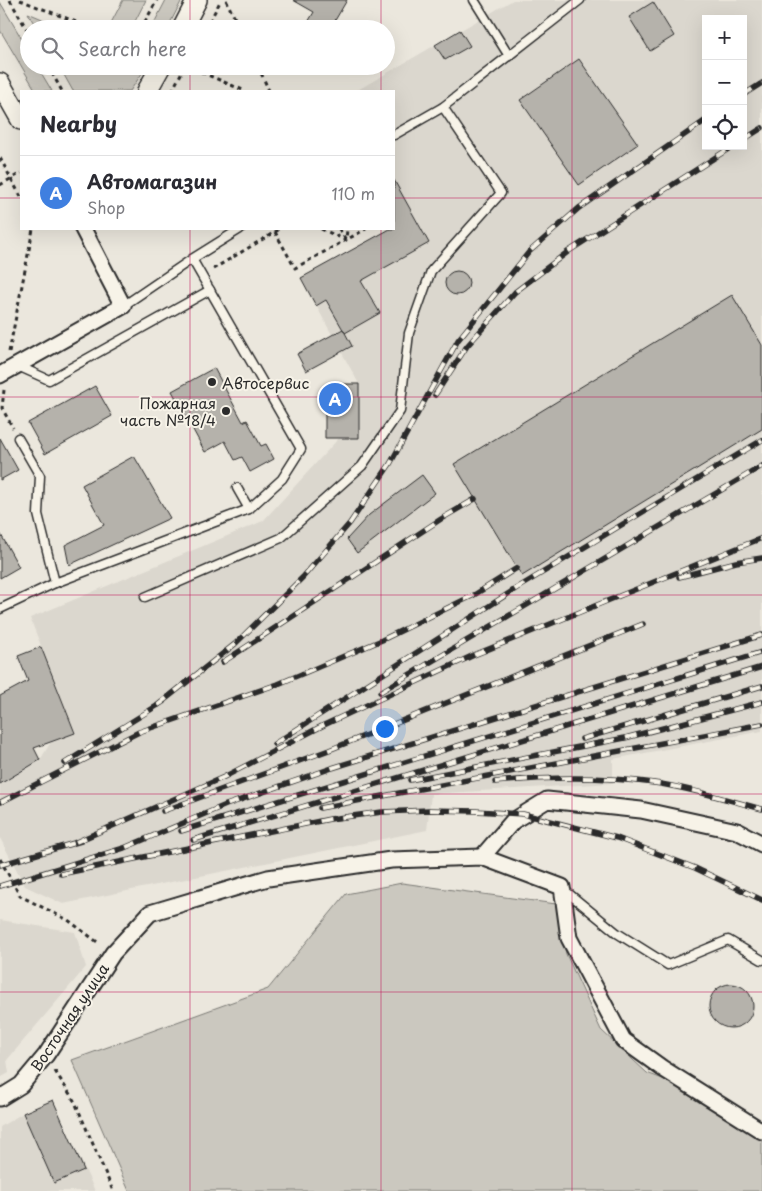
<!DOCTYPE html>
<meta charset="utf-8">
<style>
body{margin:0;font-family:"Playpen Sans",sans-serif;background:#f2f2f3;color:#2b2b33}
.controls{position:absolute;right:15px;top:15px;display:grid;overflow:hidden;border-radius:0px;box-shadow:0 5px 20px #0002}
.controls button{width:45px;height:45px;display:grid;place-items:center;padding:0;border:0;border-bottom:1px solid #e1e1e2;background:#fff;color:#2b2b33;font:25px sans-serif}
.you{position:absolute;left:384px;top:728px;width:18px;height:18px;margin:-12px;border:4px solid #fff;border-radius:50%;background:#1a73e8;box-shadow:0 0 0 8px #1a73e833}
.badge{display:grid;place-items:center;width:32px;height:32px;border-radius:50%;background:#2b2b2b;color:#fff;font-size:16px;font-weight:700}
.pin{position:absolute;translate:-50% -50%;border:2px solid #fff;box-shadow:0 1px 5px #0006}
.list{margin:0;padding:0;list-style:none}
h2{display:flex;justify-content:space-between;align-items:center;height:65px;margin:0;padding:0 20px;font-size:21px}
h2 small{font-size:16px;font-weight:400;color:#7c7c81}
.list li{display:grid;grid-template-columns:32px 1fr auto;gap:15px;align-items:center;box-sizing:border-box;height:75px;padding:0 20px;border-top:1px solid #e1e1e2}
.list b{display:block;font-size:19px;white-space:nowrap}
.list p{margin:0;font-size:16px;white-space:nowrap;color:#7c7c81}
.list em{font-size:16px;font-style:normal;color:#7c7c81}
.icon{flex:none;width:28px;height:28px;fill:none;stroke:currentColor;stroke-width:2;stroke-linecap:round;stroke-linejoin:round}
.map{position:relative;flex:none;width:762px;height:1191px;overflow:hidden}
.search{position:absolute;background:#fff;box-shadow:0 5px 20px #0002;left:20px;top:20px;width:375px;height:55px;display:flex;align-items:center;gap:12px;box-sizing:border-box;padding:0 18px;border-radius:28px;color:#7c7c81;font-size:19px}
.panel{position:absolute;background:#fff;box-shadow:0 5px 20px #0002;left:20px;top:90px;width:375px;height:140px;border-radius:0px}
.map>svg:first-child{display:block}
.built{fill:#dbd7ce;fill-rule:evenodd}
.green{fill:#cbc8bf;stroke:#7b7a75}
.building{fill:#b5b2ab;stroke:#2b2b2b}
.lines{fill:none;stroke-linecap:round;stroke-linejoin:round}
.service-casing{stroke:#2b2b2b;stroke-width:11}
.minor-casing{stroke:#2b2b2b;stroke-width:19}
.tertiary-casing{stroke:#2b2b2b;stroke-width:22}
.path{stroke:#2b2b2b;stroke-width:3;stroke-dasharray:4 4;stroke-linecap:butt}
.service{stroke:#f7f3e8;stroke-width:8}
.minor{stroke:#f7f3e8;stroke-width:15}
.tertiary{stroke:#f7f3e8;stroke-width:19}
.rail-casing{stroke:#2b2b2b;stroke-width:5.5}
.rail{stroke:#f7f3e8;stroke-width:4;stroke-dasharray:11;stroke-linecap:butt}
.grid{fill:none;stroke:#c2185b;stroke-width:1;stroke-opacity:0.55}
.poi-dot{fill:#2b2b2b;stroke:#f7f3e8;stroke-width:2}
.labels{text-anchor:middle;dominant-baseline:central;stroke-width:4;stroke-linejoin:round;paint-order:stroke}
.poi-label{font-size:15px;fill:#2b2b2b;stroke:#f7f3e8;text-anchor:start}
.street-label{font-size:15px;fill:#2b2b2b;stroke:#f7f3e8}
</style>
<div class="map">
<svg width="762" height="1191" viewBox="0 0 762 1191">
<rect width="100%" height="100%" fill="#ebe7dd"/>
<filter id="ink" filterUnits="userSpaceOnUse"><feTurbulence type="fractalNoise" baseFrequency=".02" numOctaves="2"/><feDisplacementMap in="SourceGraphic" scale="10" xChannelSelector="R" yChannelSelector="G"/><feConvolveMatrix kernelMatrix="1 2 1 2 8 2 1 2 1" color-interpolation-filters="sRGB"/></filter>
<g filter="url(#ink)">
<g class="built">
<path d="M513 0H762V731L613 759V783L431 794 427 830 63 904 25 886 0 838V784L40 760 51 742 75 732 30 618 263 521 339 438H359V384L301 278 387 231 386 229H394V91H356ZM706 19H743V146H706Z"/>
<polygon points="0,920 75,932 86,967 7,1060 9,1073 0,1078"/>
<polygon points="53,1100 95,1191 0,1191 0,1127 23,1113"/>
</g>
<g class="green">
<polygon points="123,0 146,0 131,29 111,23"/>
<polygon points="166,0 182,0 167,29 151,29"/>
<polygon points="0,2 29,51 29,66 37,66 52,91 36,91 0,30"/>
<polygon points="28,13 66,29 37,29"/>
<polygon points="59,66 147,66 130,91 73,91"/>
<polygon points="402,883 556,904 566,954 601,1030 647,1073 673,1083 762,1139 762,1191 129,1191 72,1060 268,989 346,894"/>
</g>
<g class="building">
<polygon points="293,0 347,0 330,29 304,29 314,12"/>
<polygon points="653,2 674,36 650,51 629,17"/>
<polygon points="460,30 470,46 445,60 435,45"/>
<polygon points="579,59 638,144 579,185 520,100"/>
<polygon points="394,180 429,243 361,281 380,313 345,333 326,300 316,306 301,278 390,229 394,229"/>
<circle cx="457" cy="283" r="12"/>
<polygon points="732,295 762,345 762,429 522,576 454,464"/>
<polygon points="343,329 352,346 306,371 297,354"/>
<polygon points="214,368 243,422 247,420 261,446 266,444 274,459 250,472 242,457 235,460 225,441 205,452 172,391"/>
<polygon points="330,384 359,384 359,438 325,438 325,413 330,413"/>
<polygon points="95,386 112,416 45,454 28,423"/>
<polygon points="0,438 18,470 0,480"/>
<polygon points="134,456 170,518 69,565 65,545 104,525 82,485"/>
<polygon points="422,475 435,493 357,553 347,539 369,515"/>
<polygon points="0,533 19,567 0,578"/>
<polygon points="41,647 75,733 34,748 40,760 0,784 0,696 28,681 18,656"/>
<circle cx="731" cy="1006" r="22"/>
<polygon points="53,1100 84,1170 54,1183 23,1113"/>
</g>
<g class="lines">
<g class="service-casing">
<g id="service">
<polyline points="474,0 509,56"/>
<polyline points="394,135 443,107 580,0"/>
<polyline points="123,306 192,259 240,229"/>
<polyline points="18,366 49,380 210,290"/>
<polyline points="18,438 40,476 38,514 55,583"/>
<polyline points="237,488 249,509"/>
<polyline points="145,597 281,538 362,466 400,411 409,333 431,271 501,193 443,107"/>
<polyline points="0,609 55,583 249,509 282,479 301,449 192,259"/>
<polyline points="562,888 617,933 668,965 728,940 762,960"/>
</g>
</g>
<g class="minor-casing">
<g id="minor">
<polyline points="0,375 123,306 83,229"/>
<polyline points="482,857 513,821 547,800 641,810 737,831 762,844"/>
<polyline points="0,1098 21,1085 46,1055 113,953 150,913 268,878 391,860 482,857 562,887 569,938 623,1040 662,1068 762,1131"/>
</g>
</g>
<g class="tertiary-casing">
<g id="tertiary">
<polyline points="182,29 197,0"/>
<polyline points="0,83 21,120"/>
<polyline points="147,91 161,66"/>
</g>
</g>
<g class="path">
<polyline points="10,0 29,33"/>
<polyline points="20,0 94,29"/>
<polyline points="226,0 240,29"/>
<polyline points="206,28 221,0"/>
<polyline points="141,29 157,0"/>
<polyline points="48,66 62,91"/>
<polyline points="187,66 245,91"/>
<polyline points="258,66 269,91"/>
<polyline points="172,91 185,66"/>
<polyline points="0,158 21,197"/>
<polyline points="0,185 21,173"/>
<polyline points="321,229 346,240 347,229"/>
<polyline points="339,229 346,240"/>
<polyline points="275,232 295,268 366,229"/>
<polyline points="213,269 280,229"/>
<polyline points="9,352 33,229"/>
<polyline points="4,390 2,408 13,428"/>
<polyline points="0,859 20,896 68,920 100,944"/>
<polyline points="55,1071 75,1102 113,1191"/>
</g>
<use href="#service" class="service"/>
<use href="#minor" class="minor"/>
<use href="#tertiary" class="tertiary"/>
<g class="rail-casing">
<g id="rail">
<polyline points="743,95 762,83"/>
<polyline points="743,140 762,128"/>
<polyline points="435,395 467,346 515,292 569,251 733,146"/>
<polyline points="679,577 736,562 762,558"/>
<polyline points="223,662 441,519 475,499"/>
<polyline points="380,692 762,466"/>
<polyline points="158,705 235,644 303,577 350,523 390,464 458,340 529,252 579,208 706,120"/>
<polyline points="582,739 762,686"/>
<polyline points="274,744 517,588 762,440"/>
<polyline points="65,763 163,702"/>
<polyline points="410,780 625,738 762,702"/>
<path d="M495 782C548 777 602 776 654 783 691 788 727 800 762 809"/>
<polyline points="1,802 139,732 278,684 382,640 474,595 517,568"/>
<polyline points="320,808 762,724"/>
<polyline points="163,811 329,750 643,624"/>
<polyline points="181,831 762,652"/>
<polyline points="193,840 762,667"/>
<polyline points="76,842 224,777 324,725 474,655 762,538"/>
<polyline points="0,865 81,841"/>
<polyline points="61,874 330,819 382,812 429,810 476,811 523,814 617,838 695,868 762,900"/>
<polyline points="0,886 124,848 226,805 332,768 762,635"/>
</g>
</g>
<use href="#rail" class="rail"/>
</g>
</g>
<path class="grid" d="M190 0V29M381 0V29M572 0V1191M190 66V91M381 66V91M0 198H21M394 198H762M190 229V1191M381 229V1191M0 397H762M0 595H762M0 794H762M0 992H762"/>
<g class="poi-dot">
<circle cx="212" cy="382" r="5"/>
<circle cx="226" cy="411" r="5"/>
</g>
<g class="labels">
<g class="poi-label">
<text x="222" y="382">Автосервис</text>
<text x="216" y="402" text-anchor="end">Пожарная<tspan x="216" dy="17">часть №18/4</tspan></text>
</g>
<g class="street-label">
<text transform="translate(69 1017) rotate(-56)">Восточная улица</text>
</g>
</g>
</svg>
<div class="controls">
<button>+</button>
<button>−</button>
<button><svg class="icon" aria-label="locate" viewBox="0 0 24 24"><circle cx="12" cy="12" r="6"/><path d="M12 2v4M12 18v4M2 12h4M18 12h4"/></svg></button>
</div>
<div class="you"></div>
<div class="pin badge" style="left:335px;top:399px;background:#3f7fe0">A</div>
<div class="search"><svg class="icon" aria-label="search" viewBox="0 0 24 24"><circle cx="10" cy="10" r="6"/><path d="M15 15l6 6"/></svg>Search here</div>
<section class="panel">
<h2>Nearby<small></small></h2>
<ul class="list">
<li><span class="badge" style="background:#3f7fe0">A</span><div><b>Автомагазин</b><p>Shop</p></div><em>110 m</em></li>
</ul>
</section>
</div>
